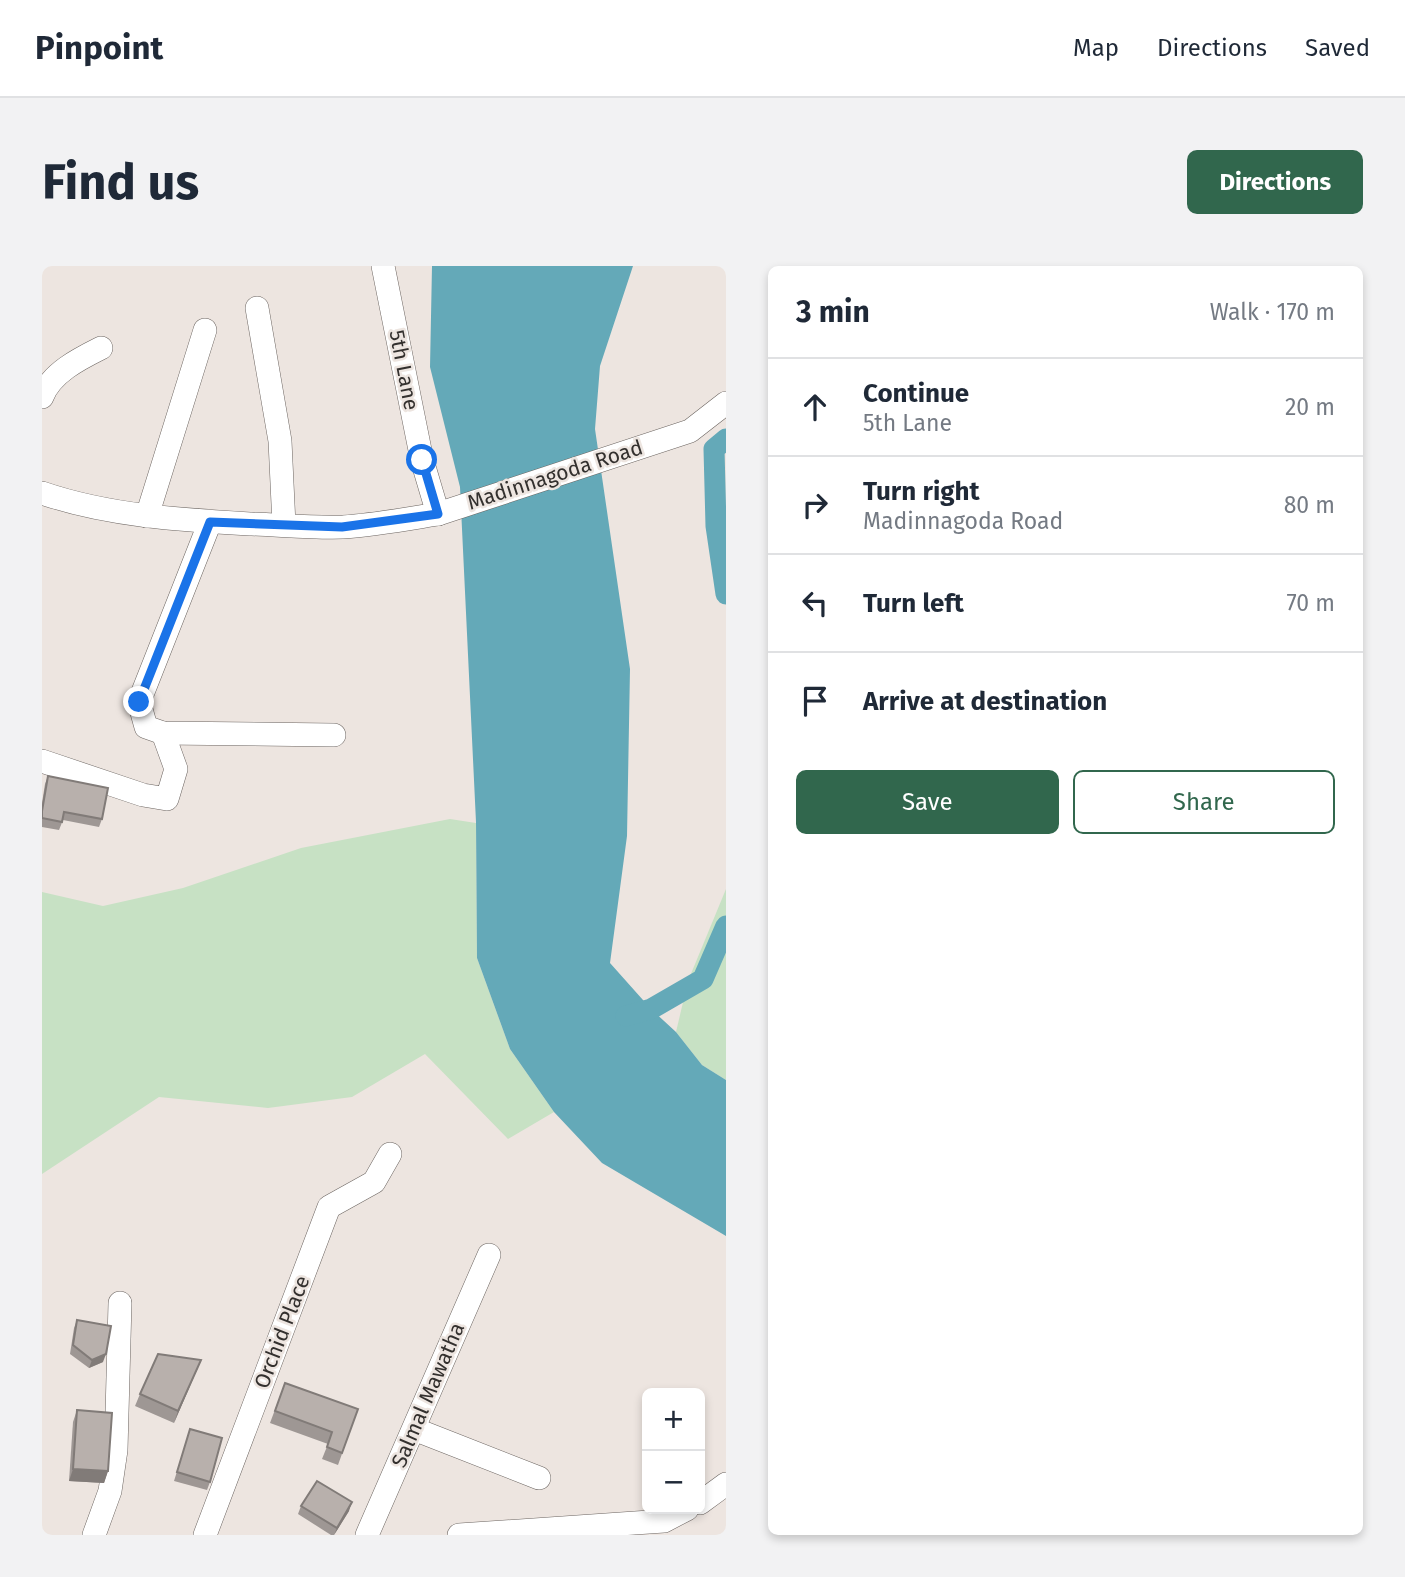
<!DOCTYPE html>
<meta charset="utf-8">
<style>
body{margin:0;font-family:"Fira Sans",sans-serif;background:#f2f2f3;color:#1f2937}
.controls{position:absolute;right:21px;bottom:21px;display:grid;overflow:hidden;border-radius:10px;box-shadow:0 4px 10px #0003}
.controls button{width:63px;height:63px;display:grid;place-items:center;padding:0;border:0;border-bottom:2px solid #e0e1e3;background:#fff;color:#1f2937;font:35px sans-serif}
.stop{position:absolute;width:21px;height:21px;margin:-16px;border:5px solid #1a73e8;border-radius:50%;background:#fff}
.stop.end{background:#1a73e8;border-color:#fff;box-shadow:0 2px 7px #0008}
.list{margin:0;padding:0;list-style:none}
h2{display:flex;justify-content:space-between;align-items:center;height:91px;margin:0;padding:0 28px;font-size:30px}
h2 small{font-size:23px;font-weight:400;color:#747a83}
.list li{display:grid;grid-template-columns:46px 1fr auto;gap:21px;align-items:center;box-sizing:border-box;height:98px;padding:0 28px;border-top:2px solid #e0e1e3}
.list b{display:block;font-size:26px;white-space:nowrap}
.list p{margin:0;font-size:23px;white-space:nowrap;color:#747a83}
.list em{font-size:23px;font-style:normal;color:#747a83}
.actions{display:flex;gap:14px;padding:21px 28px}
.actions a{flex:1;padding:16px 0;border:2px solid #31674d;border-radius:10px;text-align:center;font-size:24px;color:#31674d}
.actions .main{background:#31674d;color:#fff}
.icon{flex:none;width:38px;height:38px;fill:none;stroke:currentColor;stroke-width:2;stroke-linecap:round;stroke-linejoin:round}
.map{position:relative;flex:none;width:684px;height:1269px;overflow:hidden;border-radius:10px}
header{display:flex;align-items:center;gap:42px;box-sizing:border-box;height:98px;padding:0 35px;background:#fff;border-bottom:2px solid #e0e1e3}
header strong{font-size:33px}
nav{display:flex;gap:38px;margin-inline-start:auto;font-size:24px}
.intro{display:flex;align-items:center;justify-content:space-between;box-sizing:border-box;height:168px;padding:0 42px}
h1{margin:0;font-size:49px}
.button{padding:18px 32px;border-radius:10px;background:#31674d;color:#fff;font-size:24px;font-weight:700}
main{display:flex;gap:42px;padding:0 42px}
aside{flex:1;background:#fff;border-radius:10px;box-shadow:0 4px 10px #0003}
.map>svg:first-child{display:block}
.green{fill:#c7e1c4}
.water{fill:#64a9b8}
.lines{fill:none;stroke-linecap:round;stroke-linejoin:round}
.canal{stroke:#64a9b8;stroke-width:21}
.minor-casing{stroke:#6c6561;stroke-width:24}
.minor{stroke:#fff;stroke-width:23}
.wall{fill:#9e9794}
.shaded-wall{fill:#817b78}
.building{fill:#b8b0ac;stroke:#817b78;stroke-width:2}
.route{stroke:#1a73e8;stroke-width:9}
.labels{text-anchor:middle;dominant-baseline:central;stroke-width:5;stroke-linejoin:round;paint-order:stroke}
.street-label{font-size:21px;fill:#33302e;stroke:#ede5e0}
</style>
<header>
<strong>Pinpoint</strong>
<nav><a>Map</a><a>Directions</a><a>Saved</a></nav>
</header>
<div class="intro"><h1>Find us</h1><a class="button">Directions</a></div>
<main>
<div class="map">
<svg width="684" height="1269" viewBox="0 0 684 1269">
<rect width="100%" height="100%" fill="#ede5e0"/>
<g class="green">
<polygon points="408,553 434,557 435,692 468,783 512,846 466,873 383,788 310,831 226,842 117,831 0,908 0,626 61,640 141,622 259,582"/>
<polygon points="684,623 684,814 660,799 634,766 646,715"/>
</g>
<polygon class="water" points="390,0 591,0 558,100 553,163 588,403 585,570 568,697 609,743 634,766 660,799 684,814 684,970 560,897 512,846 468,783 435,692 434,556 418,221 388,101"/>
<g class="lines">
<g class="canal">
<polyline points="684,173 672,183 674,260 684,328"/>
<polyline points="584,750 609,743 661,713 684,660"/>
</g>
<g class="minor-casing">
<g id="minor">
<polyline points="341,0 380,194 396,248"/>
<polyline points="215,42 238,175 242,259"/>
<path d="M0 131C9 107 37 93 59 82"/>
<path d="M0 227C67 250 140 254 210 258 240 259 271 262 301 261 333 259 365 253 396 248L648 165 684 137"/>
<polyline points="105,250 163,64"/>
<polyline points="168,256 97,436 104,461 121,467 292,469"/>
<polyline points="0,495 101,529 125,533 134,503 121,467"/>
<polyline points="372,1163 497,1212"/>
<polyline points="658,1237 684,1218"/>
<polyline points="52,1269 68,1225 74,1184 78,1037"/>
<polyline points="163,1269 287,941 332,916 348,888"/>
<polyline points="325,1269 447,989"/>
<polyline points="417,1269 622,1255 645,1243"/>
</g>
</g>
<use href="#minor" class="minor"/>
</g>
<g class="wall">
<polygon points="6,510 60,553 57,561 21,554 17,564 0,561 0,537 3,518"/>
<polygon points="35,1054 61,1096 47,1102 28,1088 32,1062"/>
<polygon points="159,1094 132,1157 93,1140 98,1128"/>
<polygon points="243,1117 316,1143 296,1199 280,1193 286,1178 228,1157"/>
<polygon points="35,1144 66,1205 62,1217 27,1215 31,1156"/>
<polygon points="148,1163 168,1216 165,1224 132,1215"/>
<polygon points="259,1240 307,1245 292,1269 289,1269 256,1248"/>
</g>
<g class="shaded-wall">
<polygon points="64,1088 61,1096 47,1102 50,1094"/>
<polygon points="159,1094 154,1106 132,1157 136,1145"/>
<polygon points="31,1203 66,1205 62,1217 27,1215"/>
<polygon points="310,1236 307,1245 292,1269 295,1262"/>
</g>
<g class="building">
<polygon points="6,510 66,522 60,553 22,546 20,556 0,552 0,545"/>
<polygon points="35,1054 69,1060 64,1088 50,1094 31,1079"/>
<polygon points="116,1088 159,1094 136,1145 98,1128"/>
<polygon points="243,1117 316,1143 300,1187 285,1181 290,1166 233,1145"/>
<polygon points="35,1144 70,1147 66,1205 31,1203"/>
<polygon points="148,1163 180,1172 168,1216 135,1206"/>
<polygon points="275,1215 310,1236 295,1262 259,1240"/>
</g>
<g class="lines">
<polyline class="route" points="97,436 168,256 300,261 396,248 380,194"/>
</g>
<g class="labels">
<g class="street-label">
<text transform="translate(362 104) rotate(79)">5th Lane</text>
<text transform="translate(513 209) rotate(-18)">Madinnagoda Road</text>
<text transform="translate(240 1066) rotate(-69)">Orchid Place</text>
<text transform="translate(386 1129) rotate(-67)">Salmal Mawatha</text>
</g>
</g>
</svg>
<div class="controls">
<button>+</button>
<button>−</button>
</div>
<div class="stop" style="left:380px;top:194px"></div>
<div class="stop end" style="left:97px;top:436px"></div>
</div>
<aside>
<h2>3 min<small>Walk · 170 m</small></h2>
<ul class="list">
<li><svg class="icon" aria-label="ahead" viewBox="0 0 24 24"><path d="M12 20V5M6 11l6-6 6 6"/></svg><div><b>Continue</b><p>5th Lane</p></div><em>20 m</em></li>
<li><svg class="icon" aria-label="right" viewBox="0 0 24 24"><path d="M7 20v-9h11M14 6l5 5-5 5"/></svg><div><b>Turn right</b><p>Madinnagoda Road</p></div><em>80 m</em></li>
<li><svg class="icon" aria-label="left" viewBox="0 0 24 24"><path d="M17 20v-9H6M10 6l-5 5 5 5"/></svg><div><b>Turn left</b></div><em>70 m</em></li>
<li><svg class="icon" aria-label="arrive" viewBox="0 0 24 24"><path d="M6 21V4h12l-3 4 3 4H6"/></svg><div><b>Arrive at destination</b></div></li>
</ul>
<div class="actions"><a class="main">Save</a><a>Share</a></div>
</aside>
</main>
